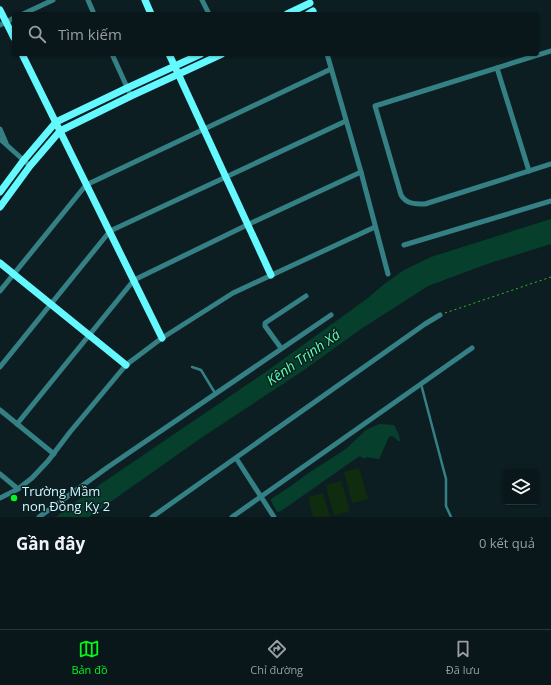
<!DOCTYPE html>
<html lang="vi">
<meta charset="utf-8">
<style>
body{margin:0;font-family:"Open Sans",sans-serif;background:#172327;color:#f1f3f6}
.controls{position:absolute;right:12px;bottom:12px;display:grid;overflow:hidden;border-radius:4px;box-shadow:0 1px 3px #0004}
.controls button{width:36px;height:36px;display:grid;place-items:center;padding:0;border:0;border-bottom:1px solid #293539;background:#09161a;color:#f1f3f6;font:20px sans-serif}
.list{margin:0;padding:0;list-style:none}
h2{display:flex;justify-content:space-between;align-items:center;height:52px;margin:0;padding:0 16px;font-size:17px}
h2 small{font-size:13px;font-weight:400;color:#999fa2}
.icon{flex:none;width:22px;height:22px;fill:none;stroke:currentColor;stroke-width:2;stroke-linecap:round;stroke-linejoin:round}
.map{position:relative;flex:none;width:551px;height:517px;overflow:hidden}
.search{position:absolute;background:#09161a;box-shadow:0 1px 3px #0004;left:12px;right:12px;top:12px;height:44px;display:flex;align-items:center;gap:10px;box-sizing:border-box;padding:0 14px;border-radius:4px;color:#999fa2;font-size:15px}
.sheet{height:112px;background:#09161a}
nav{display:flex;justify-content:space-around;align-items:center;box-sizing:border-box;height:56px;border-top:1px solid #293539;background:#09161a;font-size:11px;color:#999fa2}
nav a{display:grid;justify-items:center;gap:2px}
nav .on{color:#00f81c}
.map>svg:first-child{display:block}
.green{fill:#0f2c0f}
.water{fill:#06402c}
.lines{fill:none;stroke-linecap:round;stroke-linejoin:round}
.path{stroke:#2eb926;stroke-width:1;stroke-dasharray:2 3;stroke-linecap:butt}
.lane{stroke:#348084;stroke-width:2.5}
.street{stroke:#348084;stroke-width:5}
.secondary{stroke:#64f9ff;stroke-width:7}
.poi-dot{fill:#00f81c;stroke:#0c1e22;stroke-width:1.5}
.labels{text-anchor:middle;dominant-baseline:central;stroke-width:3;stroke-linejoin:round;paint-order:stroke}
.poi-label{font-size:13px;fill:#cdf9ff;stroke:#0c1e22;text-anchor:start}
.water-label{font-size:14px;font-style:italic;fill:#5bffa9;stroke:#0c1e22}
</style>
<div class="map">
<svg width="551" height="517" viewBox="0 0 551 517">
<rect width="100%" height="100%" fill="#0c1e22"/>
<g class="green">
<polygon points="359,468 368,499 352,503 344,472"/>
<polygon points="341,481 350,511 334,516 326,485"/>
<polygon points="323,493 330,517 313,517 308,497"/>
</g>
<g class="water">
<polygon points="551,219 551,244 487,264 428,286 361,329 304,370 201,438 89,517 56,517 89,492 267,371 368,298 383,285 404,270 431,257"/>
<path d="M379 424 394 425 399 435 400 441H398C395 438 394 435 389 437L379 459 366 457 364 459 360 456 358 457 281 511 277 512 271 501V499L291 486 307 474 346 449 366 430Z"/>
</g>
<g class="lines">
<polyline class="path" points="445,313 551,277"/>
<g class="lane">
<polyline points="192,367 201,370 215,393"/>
<polyline points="421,384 446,479 446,506 451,517"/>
</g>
<g class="street">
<polyline points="88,0 94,14"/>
<polyline points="202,0 209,14"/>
<polyline points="23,14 53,0"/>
<polyline points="0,25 14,18"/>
<path d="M551 51 375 106 401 195C406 204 415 204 425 204L551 164"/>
<polyline points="112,54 131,96"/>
<polyline points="327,54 361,172 388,274"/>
<polyline points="497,68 529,171"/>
<polyline points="0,129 6,143"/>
<polyline points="0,139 30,166"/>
<polyline points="404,245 551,201"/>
<polyline points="0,291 86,185 331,69"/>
<polyline points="281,348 265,326 265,323 306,296"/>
<polyline points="0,367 110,231 346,121"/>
<polyline points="0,410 54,454"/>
<polyline points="17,424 134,280 247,225 361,172"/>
<polyline points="236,458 274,517"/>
<polyline points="0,474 18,489"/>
<polyline points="0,498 18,489 32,478 48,461 70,432 126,365 162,338 233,293 375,227"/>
<polyline points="39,517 108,467 331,315"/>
<polyline points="152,517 425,324 440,315"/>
<polyline points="232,517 472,348"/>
</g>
<g class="secondary">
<polyline points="145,0 151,14"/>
<polyline points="0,10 14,38"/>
<polyline points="287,14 310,3"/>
<polyline points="308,14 313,11"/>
<polyline points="22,54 162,338"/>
<polyline points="169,54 271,275"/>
<polyline points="0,192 23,161 56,122 127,88 201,54"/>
<polyline points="0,207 30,166 60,131 131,96 222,54"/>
<polyline points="0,263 126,365"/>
</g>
</g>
<circle class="poi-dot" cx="14" cy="498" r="4"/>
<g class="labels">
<g class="poi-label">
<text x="22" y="491">Trường Mầm<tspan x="22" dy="15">non Đồng Kỵ 2</tspan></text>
</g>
<g class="water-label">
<text transform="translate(303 357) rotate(-35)">Kênh Trịnh Xá</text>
</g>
</g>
</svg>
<div class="controls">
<button><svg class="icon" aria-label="layers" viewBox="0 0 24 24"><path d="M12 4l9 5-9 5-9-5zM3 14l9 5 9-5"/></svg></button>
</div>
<div class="search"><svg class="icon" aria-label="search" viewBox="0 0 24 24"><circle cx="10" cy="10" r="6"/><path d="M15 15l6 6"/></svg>Tìm kiếm</div>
</div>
<section class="sheet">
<h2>Gần đây<small>0 kết quả</small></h2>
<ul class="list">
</ul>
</section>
<nav>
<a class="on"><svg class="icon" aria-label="map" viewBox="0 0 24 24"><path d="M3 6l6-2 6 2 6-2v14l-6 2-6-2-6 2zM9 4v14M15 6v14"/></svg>Bản đồ</a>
<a><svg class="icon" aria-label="directions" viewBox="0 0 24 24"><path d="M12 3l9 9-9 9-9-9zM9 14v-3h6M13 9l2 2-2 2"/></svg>Chỉ đường</a>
<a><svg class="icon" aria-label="saved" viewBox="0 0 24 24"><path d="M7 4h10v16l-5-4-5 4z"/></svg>Đã lưu</a>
</nav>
